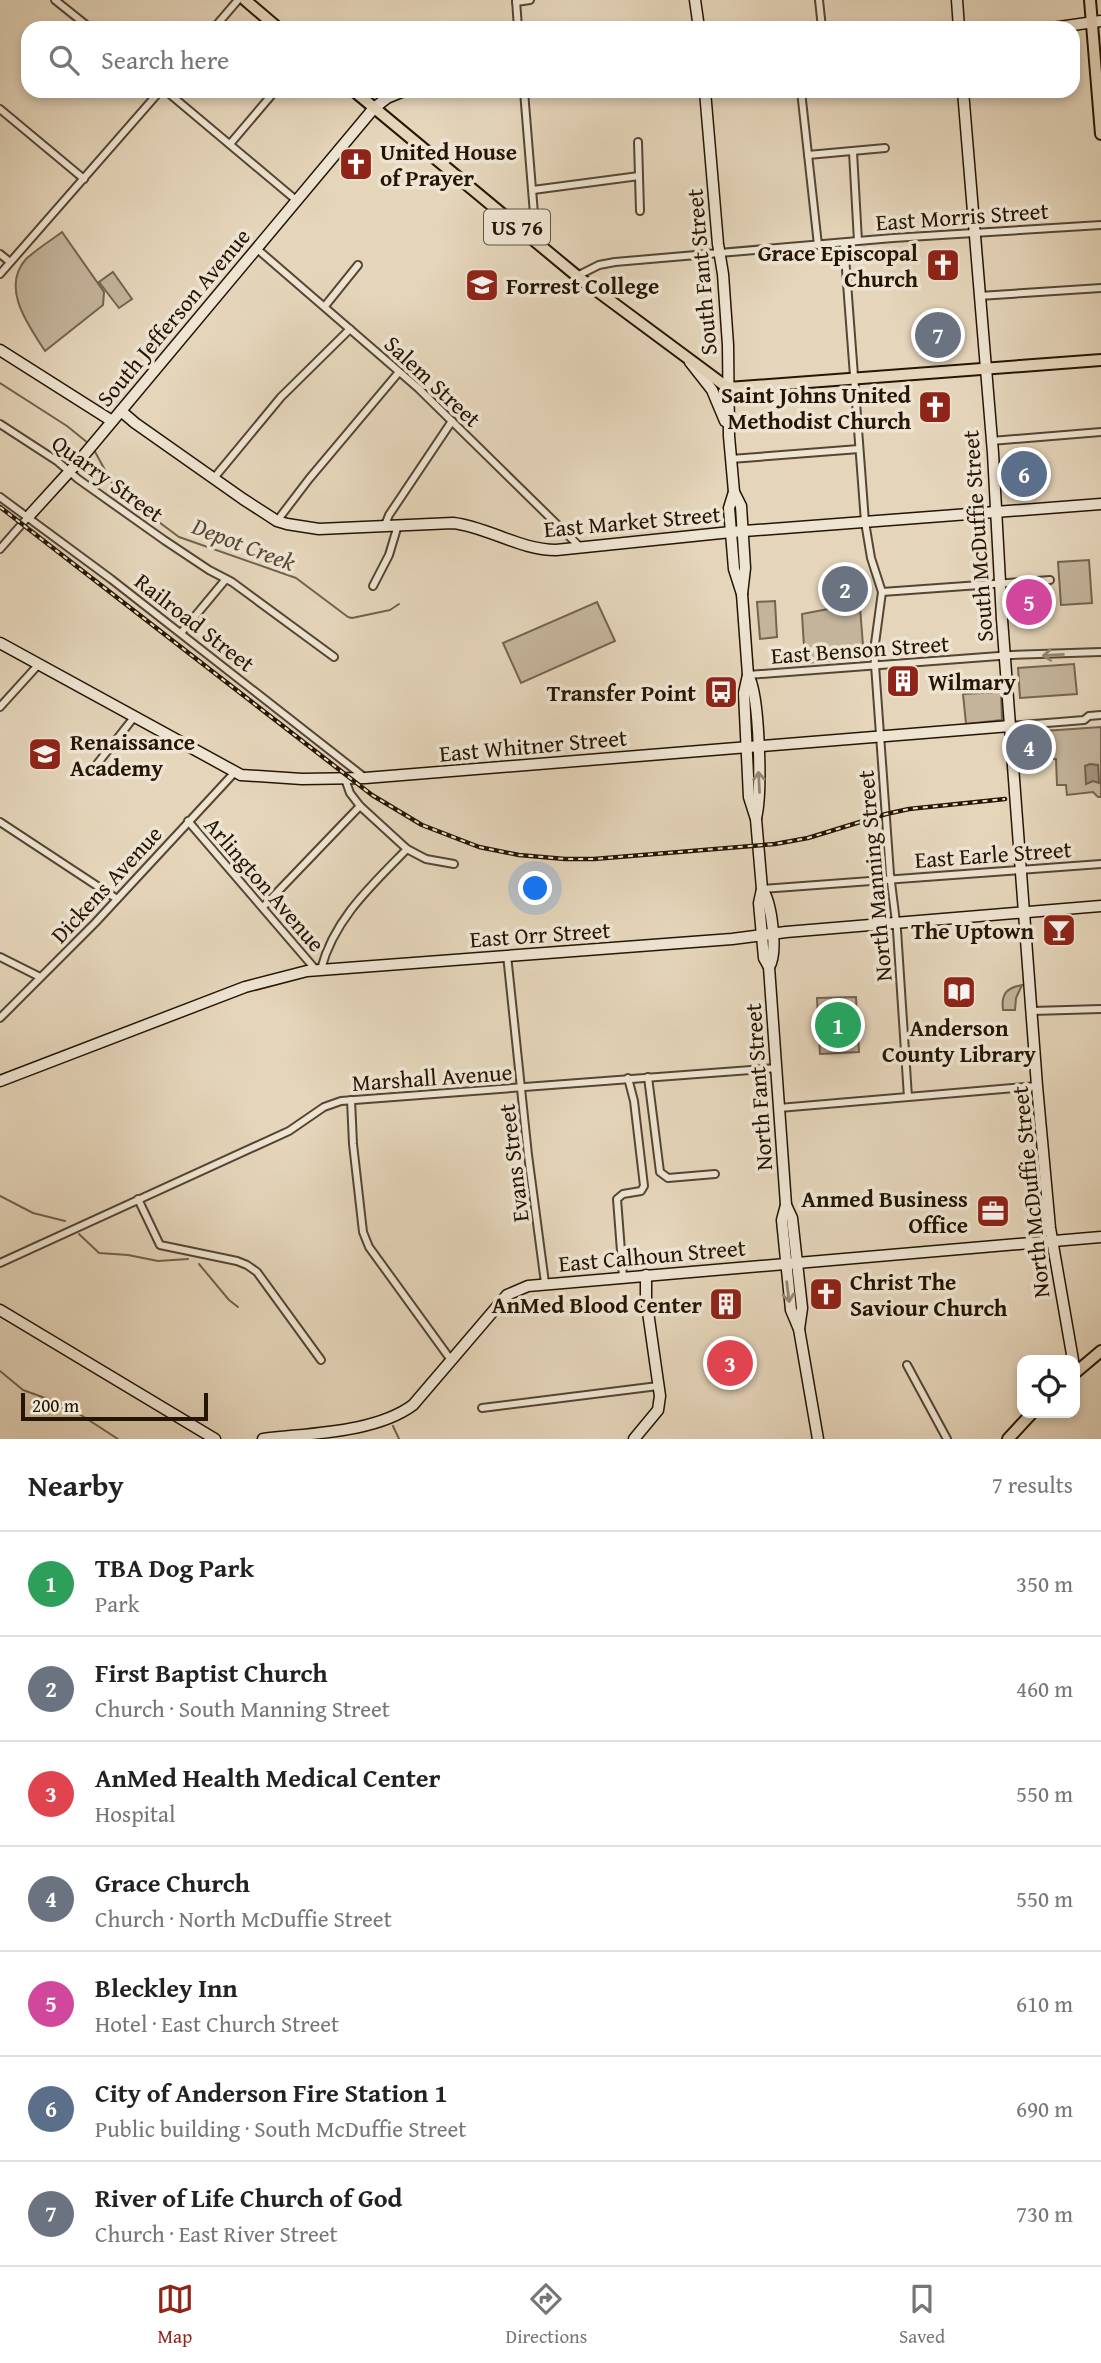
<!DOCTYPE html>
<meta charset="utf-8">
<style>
body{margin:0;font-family:"Gentium Book Plus",serif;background:#f2f2f2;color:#222}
.controls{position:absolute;right:21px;bottom:21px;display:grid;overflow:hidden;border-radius:14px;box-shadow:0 4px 10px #0003}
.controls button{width:63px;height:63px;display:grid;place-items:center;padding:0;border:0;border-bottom:2px solid #e0e0e0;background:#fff;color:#222;font:35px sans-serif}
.scale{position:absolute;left:21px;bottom:18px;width:187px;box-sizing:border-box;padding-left:7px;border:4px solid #251504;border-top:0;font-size:19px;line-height:24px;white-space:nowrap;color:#251504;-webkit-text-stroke:5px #eee4d2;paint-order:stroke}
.you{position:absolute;left:536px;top:889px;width:24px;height:24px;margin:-18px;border:5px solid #fff;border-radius:50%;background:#1a73e8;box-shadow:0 0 0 10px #1a73e833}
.badge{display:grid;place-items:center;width:46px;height:46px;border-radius:50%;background:#8f2418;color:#fff;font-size:23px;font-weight:700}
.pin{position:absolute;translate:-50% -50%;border:4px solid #fff;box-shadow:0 2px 7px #0006}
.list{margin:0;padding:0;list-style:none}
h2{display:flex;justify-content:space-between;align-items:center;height:91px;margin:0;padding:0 28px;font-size:30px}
h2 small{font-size:23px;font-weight:400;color:#767676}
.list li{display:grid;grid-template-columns:46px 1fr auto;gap:21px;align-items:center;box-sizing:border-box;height:105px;padding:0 28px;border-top:2px solid #e0e0e0}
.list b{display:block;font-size:26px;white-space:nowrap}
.list p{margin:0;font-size:23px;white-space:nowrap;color:#767676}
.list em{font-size:23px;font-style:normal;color:#767676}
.icon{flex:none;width:38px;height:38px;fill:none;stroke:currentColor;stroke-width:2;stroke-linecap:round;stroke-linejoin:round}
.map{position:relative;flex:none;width:1101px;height:1439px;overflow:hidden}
.search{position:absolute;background:#fff;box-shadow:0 4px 10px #0003;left:21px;right:21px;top:21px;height:77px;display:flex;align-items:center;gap:18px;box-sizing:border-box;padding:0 24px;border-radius:21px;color:#767676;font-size:26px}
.sheet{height:826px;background:#fff}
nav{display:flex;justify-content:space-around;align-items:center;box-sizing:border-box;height:98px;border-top:2px solid #e0e0e0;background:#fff;font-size:19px;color:#767676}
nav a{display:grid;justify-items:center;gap:4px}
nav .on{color:#8f2418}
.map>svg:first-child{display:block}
.green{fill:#c4b49b;stroke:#746450;stroke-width:2}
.water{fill:#a4947c;stroke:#71614c;stroke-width:2}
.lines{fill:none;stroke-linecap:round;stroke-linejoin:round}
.stream{stroke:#71614c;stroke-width:2}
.street-casing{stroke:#554532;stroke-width:10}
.secondary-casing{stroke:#251504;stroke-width:13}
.primary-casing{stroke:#251504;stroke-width:14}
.street{stroke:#eee4d2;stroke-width:6}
.secondary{stroke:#eee4d2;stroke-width:10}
.primary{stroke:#e5d5ba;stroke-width:10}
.rail-casing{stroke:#251504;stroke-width:4.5}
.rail{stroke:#eee4d2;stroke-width:2;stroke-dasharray:5;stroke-linecap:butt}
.oneway{stroke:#948775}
.labels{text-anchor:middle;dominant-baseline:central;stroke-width:7;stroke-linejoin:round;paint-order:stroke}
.shield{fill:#eee4d2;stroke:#615342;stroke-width:2}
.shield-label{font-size:21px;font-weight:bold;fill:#251504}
.poi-label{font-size:23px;font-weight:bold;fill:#251504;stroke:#eee4d2;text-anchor:end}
.street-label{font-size:23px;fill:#251504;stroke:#eee4d2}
.water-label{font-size:24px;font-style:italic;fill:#584834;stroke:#eee4d2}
</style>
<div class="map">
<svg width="1101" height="1439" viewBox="0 0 1101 1439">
<rect width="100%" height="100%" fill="#e5d5ba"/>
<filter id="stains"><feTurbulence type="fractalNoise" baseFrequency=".00286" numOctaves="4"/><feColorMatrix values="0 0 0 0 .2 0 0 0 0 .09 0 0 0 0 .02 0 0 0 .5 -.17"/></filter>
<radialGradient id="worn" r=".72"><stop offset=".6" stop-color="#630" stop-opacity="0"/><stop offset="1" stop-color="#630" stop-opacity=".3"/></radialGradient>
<g class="green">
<path d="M62 232 104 292 103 305 45 351C29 326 0 288 26 259 37 249 50 241 62 232Z"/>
<polygon points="113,272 132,299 119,308 99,282"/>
<polygon points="1089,560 1092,603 1061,605 1058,562"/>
<polygon points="775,601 777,637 760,639 757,602"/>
<polygon points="597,602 615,641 521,683 503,643"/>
<polygon points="860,607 864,658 805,663 802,614 828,609"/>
<polygon points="1074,664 1077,694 1020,698 1018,668"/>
<polygon points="1001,692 1002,720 966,724 963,694"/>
<polygon points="1101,727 1101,797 1098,797 1093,792 1067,795 1066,785 1057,785 1056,759 1046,759 1044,731"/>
<path d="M1022 985 1016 998 1015 1010H1003C1001 994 1006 988 1022 985Z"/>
<polygon points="856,997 859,1052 820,1054 817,998"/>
</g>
<polygon class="water" points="1090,764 1098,765 1099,783 1093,781 1086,784 1085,766"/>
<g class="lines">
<g class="stream">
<polyline points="0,383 67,426 88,443"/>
<polyline points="94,450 116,490 179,537 296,578 348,617 352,618 390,610 399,604"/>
<polyline points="0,1196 33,1213 65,1221"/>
<polyline points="79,1234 99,1253 128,1255 158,1261 188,1259"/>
<polyline points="199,1264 229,1300 238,1307"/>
<polyline points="0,1371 23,1390 67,1406 118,1439"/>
<polyline points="393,1426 399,1439"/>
</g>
<g class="street-casing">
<g id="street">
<polyline points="55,0 90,28"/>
<polyline points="516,0 518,28"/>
<polyline points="819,0 822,28"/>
<polyline points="516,2 530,0"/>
<polyline points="214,28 238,0"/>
<polyline points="166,91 296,200"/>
<polyline points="524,91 534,214 531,237"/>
<polyline points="801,91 818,245"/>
<polyline points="0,109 84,179"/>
<polyline points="638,142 640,211"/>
<polyline points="230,144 275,91"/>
<polyline points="853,152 858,241"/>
<polyline points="808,155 885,148"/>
<polyline points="533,190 639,176"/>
<polyline points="844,243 865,522 871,558 882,592 874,651 890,874 897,930 908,1097"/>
<polyline points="256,248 418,388 580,547"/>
<polyline points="0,254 10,262"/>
<polyline points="0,274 160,91"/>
<polyline points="577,276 599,265 615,262 893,238 1101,225"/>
<polyline points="979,296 1101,288"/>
<polyline points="325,306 358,265"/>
<polyline points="0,424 57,461 78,479 164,540 209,570 232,582 334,657"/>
<polyline points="991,441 1101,432"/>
<polyline points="731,459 859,449"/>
<polyline points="214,478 281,397 350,329"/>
<polyline points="0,497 111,579 364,777"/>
<polyline points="277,521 309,479 399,372"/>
<polyline points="385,525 389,515 452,421"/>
<polyline points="0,549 28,517"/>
<polyline points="373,586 389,555 398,525"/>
<polyline points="882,592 1050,580"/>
<polyline points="181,633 226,579"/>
<polyline points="748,675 1012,655 1101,652"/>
<polyline points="0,707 39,664"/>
<polyline points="1010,726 1084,720 1089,716 1101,715"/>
<polyline points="90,773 135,716"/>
<polyline points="345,779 350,793 360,806 407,849 426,859 454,864"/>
<polyline points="188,821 316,970"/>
<polyline points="0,822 117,899"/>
<polyline points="762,889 1101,864"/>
<polyline points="263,907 360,806"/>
<polyline points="507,955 528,1155 545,1283"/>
<polyline points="0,957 40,977"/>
<path d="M321 969C334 919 372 885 407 849"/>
<polyline points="1032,1011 1101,1009"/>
<polyline points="0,1018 95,923 235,772"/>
<polyline points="648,1077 660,1172 668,1178 715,1174"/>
<polyline points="351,1100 353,1144 363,1232 369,1247 451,1360"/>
<polyline points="779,1108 1037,1086"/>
<polyline points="138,1199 160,1245 237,1261 247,1265 257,1272 321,1360"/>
<polyline points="0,1263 289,1131 324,1107 341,1101 777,1068"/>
<polyline points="623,1277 617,1199 623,1194 641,1191 644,1186 634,1101 628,1078"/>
<polyline points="907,1365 947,1439"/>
<polyline points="482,1408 658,1386"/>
</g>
</g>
<g class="secondary-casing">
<g id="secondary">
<polyline points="695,0 699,28"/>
<polyline points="957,0 959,28"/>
<polyline points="1052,28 1101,21"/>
<polyline points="705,91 718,244 723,274 728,345 729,436 734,492 741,506 745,568 742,594"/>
<polyline points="963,91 993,453 1002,619 1037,1086 1050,1228 1073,1360"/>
<polyline points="0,350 112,421"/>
<polyline points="690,362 712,390 725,421"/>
<path d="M121 411 135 423 243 499 277 521 287 524 319 529 453 523C488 527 520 550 556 550L731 532 1101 504"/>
<polyline points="734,492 729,508 734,569 742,594 748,675 744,693 749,797 756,819 762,889 759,903 764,958 769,967 786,1205 782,1220 791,1310 799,1329 818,1439"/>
<polyline points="28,517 79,461 374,108 387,98 404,91"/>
<polyline points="0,643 241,775 302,779 365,778 1010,726"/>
<path d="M748 675C760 695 762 794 756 818"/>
<path d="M762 889C772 902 778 954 769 967"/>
<polyline points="0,1081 245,987 307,971 732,939 786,932 1101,906"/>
<polyline points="786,1205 792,1218 802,1308 799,1329"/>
<polyline points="0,1310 215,1439"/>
<path d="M263 1439C310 1433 375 1433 413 1405L507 1295 528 1286 1101 1237"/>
<polyline points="634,1439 658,1410 660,1396 646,1298 646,1275"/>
</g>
</g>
<g class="primary-casing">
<g id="primary">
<polyline points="245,0 278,28"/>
<polyline points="1090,0 1101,134"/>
<polyline points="354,91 577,276 728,388 1101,360"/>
<polyline points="1075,1373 1101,1351"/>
<polyline points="1008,1439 1032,1413"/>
</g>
</g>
<use href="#street" class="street"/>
<use href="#secondary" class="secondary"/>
<use href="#primary" class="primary"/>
<g class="rail-casing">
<polyline id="rail" points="0,507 372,795 422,825 479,847 519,855 565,859 594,859 775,844 808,838 886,814 909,809 1005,799"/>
</g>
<use href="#rail" class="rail"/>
</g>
<defs><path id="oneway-shaft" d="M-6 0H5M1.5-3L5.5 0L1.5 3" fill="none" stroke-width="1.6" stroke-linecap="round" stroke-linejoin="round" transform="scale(1.75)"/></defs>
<g class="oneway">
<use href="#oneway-shaft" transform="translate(1053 655) rotate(177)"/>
<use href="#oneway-shaft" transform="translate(759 782) rotate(-93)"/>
<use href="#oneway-shaft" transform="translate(788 1292) rotate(83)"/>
</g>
<defs>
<g id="church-square" transform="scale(1.75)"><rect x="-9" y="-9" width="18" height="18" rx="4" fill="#8f2418" stroke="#eee4d2"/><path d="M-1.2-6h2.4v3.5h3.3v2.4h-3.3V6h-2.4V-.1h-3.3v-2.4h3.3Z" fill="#fff"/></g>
<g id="university-square" transform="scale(1.75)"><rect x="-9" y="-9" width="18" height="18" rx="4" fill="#8f2418" stroke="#eee4d2"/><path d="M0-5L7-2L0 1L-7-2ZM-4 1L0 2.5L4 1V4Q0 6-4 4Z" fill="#fff"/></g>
<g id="building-square" transform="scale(1.75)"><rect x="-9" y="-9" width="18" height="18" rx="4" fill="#8f2418" stroke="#eee4d2"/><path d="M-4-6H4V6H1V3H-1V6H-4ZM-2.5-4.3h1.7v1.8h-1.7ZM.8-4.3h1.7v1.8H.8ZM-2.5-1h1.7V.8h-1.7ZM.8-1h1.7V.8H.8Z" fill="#fff"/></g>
<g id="bus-square" transform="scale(1.75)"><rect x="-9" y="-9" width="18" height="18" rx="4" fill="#8f2418" stroke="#eee4d2"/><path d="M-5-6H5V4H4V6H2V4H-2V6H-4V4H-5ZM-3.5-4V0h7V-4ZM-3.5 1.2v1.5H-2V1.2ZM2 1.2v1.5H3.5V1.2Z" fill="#fff"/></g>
<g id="school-square" transform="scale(1.75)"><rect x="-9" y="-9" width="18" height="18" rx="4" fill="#8f2418" stroke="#eee4d2"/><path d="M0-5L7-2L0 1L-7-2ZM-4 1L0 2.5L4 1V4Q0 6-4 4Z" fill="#fff"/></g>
<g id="bar-square" transform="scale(1.75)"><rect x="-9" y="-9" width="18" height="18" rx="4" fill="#8f2418" stroke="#eee4d2"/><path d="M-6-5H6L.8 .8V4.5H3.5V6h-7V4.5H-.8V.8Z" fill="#fff"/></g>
<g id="library-square" transform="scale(1.75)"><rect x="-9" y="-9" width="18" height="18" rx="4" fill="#8f2418" stroke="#eee4d2"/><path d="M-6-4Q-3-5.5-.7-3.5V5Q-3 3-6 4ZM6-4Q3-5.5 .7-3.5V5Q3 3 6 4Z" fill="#fff"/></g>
<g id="office-square" transform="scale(1.75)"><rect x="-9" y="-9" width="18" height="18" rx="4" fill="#8f2418" stroke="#eee4d2"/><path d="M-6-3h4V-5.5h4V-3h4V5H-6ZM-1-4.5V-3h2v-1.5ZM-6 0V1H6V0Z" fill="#fff"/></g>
</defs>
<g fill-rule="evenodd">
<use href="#church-square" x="356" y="164"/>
<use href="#church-square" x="943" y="265"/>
<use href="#university-square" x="482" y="285"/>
<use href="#church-square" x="935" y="407"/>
<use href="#building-square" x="903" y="681"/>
<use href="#bus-square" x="721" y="692"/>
<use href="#school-square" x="45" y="754"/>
<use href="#bar-square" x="1059" y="930"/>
<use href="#library-square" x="959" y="992"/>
<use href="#office-square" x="993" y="1211"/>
<use href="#church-square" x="826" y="1294"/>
<use href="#building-square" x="726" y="1304"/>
</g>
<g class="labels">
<rect class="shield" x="484" y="209.5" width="66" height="35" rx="5"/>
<g class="shield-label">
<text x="517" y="227">US 76</text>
</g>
<g class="poi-label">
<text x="380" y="151" text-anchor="start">United House<tspan x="380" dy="26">of Prayer</tspan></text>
<text x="918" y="252">Grace Episcopal<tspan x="918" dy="26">Church</tspan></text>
<text x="506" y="285" text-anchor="start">Forrest College</text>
<text x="911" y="394">Saint Johns United<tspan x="911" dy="26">Methodist Church</tspan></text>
<text x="928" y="681" text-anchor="start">Wilmary</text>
<text x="696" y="692">Transfer Point</text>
<text x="70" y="741" text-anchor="start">Renaissance<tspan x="70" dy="26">Academy</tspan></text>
<text x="1034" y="930">The Uptown</text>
<text x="959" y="1027" text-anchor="middle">Anderson<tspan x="959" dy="26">County Library</tspan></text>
<text x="968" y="1198">Anmed Business<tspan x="968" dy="26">Office</tspan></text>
<text x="850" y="1281" text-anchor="start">Christ The<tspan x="850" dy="26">Saviour Church</tspan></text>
<text x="702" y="1304">AnMed Blood Center</text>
</g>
<g class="street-label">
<text transform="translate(962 216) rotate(-4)">East Morris Street</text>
<text transform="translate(701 272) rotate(-95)">South Fant Street</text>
<text transform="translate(173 317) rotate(-50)">South Jefferson Avenue</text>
<text transform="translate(433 381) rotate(43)">Salem Street</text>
<text transform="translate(108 478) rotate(36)">Quarry Street</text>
<text transform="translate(632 521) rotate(-5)">East Market Street</text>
<text transform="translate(977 536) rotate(-94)">South McDuffie Street</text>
<text transform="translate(195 622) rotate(38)">Railroad Street</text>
<text transform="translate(860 649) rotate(-4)">East Benson Street</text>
<text transform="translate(533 745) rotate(-5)">East Whitner Street</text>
<text transform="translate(993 854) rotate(-4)">East Earle Street</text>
<text transform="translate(874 876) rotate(-95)">North Manning Street</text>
<text transform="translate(106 884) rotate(-47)">Dickens Avenue</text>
<text transform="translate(265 884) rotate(49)">Arlington Avenue</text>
<text transform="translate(540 934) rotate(-4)">East Orr Street</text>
<text transform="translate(432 1077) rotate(-4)">Marshall Avenue</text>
<text transform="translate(758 1087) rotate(-94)">North Fant Street</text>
<text transform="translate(513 1163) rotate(-97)">Evans Street</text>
<text transform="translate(1030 1192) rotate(-96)">North McDuffie Street</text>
<text transform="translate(652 1255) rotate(-5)">East Calhoun Street</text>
</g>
<g class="water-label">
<text transform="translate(244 544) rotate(21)">Depot Creek</text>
</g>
</g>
<rect width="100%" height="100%" filter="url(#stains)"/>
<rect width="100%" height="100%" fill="url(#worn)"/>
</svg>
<div class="controls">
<button><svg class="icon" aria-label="locate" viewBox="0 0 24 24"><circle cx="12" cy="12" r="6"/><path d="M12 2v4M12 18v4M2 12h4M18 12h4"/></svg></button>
</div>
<div class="scale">200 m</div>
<div class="you"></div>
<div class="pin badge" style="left:838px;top:1025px;background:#2e9e5b">1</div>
<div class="pin badge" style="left:845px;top:589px;background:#6b7280">2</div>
<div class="pin badge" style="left:730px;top:1363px;background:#e0444e">3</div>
<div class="pin badge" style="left:1029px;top:747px;background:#6b7280">4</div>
<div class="pin badge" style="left:1029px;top:602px;background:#d1479c">5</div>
<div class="pin badge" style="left:1024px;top:474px;background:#5c6f8a">6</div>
<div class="pin badge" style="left:938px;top:335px;background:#6b7280">7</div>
<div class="search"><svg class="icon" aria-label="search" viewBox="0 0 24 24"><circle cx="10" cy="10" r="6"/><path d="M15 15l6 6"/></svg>Search here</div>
</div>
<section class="sheet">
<h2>Nearby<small>7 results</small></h2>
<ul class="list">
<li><span class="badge" style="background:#2e9e5b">1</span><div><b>TBA Dog Park</b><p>Park</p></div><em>350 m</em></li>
<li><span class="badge" style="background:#6b7280">2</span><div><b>First Baptist Church</b><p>Church · South Manning Street</p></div><em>460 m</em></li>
<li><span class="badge" style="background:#e0444e">3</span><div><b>AnMed Health Medical Center</b><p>Hospital</p></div><em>550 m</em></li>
<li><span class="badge" style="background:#6b7280">4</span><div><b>Grace Church</b><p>Church · North McDuffie Street</p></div><em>550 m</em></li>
<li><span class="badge" style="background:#d1479c">5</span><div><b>Bleckley Inn</b><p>Hotel · East Church Street</p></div><em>610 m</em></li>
<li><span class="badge" style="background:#5c6f8a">6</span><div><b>City of Anderson Fire Station 1</b><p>Public building · South McDuffie Street</p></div><em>690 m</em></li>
<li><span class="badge" style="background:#6b7280">7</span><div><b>River of Life Church of God</b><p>Church · East River Street</p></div><em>730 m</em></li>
</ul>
</section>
<nav>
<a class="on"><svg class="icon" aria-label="map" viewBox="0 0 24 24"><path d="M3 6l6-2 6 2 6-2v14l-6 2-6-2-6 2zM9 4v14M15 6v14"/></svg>Map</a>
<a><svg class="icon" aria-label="directions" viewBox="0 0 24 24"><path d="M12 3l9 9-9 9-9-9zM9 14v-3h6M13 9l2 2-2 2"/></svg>Directions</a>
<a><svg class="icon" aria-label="saved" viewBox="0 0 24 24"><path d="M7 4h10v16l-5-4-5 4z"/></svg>Saved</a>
</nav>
